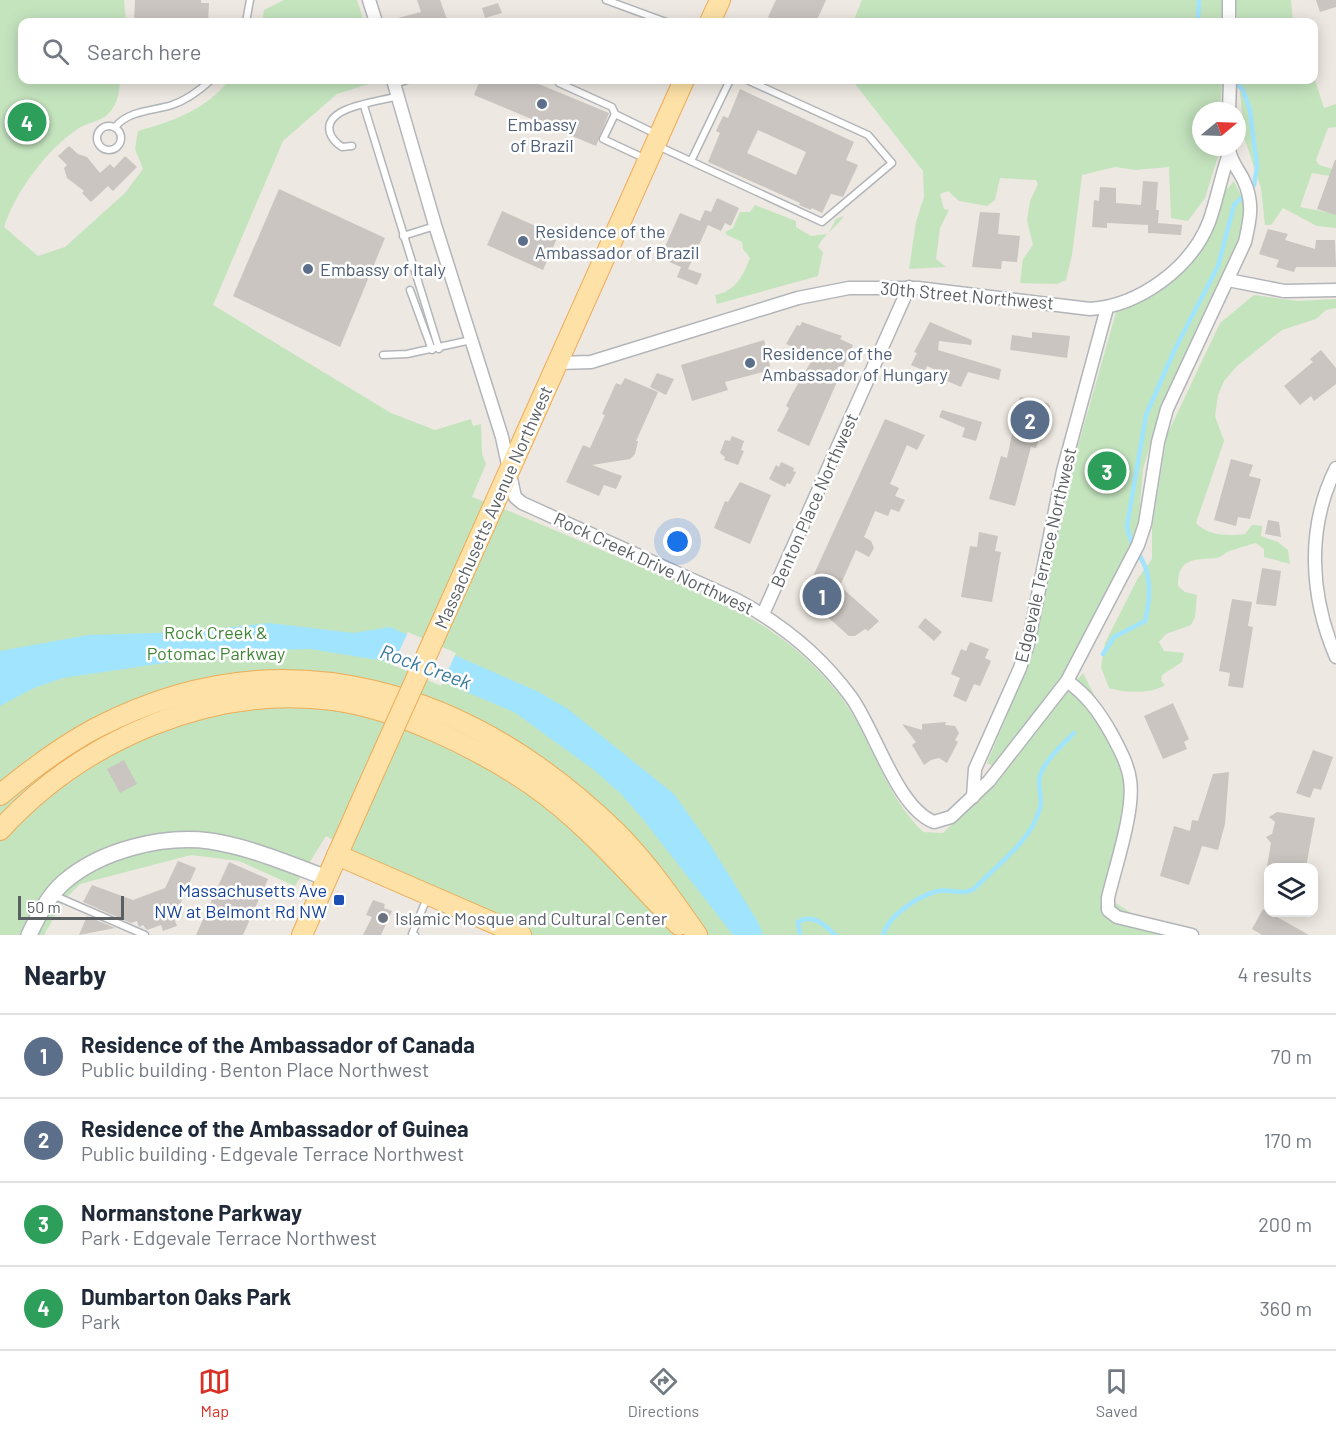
<!DOCTYPE html>
<meta charset="utf-8">
<style>
body{margin:0;font-family:Barlow,sans-serif;background:#f2f2f3;color:#1f2937}
.controls{position:absolute;right:18px;bottom:18px;display:grid;overflow:hidden;border-radius:12px;box-shadow:0 3px 15px #0003}
.controls button{width:54px;height:54px;display:grid;place-items:center;padding:0;border:0;border-bottom:2px solid #e0e1e3;background:#fff;color:#1f2937;font:30px sans-serif}
.compass{position:absolute;left:1192px;top:102px;width:54px;height:54px;border-radius:50%;background:#fff;box-shadow:0 3px 15px #0003;rotate:71deg}
.scale{position:absolute;left:18px;bottom:15px;width:106px;box-sizing:border-box;padding-left:6px;border:3px solid #5a5f62;border-top:0;font-size:16px;line-height:21px;white-space:nowrap;color:#5a5f62;-webkit-text-stroke:4px #fff;paint-order:stroke}
.you{position:absolute;left:678px;top:542px;width:21px;height:21px;margin:-15px;border:4px solid #fff;border-radius:50%;background:#1a73e8;box-shadow:0 0 0 9px #1a73e833}
.badge{display:grid;place-items:center;width:39px;height:39px;border-radius:50%;background:#d93025;color:#fff;font-size:20px;font-weight:700}
.pin{position:absolute;translate:-50% -50%;border:3px solid #fff;box-shadow:0 2px 6px #0006}
.list{margin:0;padding:0;list-style:none}
h2{display:flex;justify-content:space-between;align-items:center;height:78px;margin:0;padding:0 24px;font-size:26px}
h2 small{font-size:20px;font-weight:400;color:#747a83}
.list li{display:grid;grid-template-columns:39px 1fr auto;gap:18px;align-items:center;box-sizing:border-box;height:84px;padding:0 24px;border-top:2px solid #e0e1e3}
.list b{display:block;font-size:22px;white-space:nowrap}
.list p{margin:0;font-size:20px;white-space:nowrap;color:#747a83}
.list em{font-size:20px;font-style:normal;color:#747a83}
.icon{flex:none;width:33px;height:33px;fill:none;stroke:currentColor;stroke-width:2;stroke-linecap:round;stroke-linejoin:round}
.map{position:relative;flex:none;width:1336px;height:935px;overflow:hidden}
.search{position:absolute;background:#fff;box-shadow:0 3px 15px #0003;left:18px;right:18px;top:18px;height:66px;display:flex;align-items:center;gap:15px;box-sizing:border-box;padding:0 21px;border-radius:12px;color:#747a83;font-size:22px}
.sheet{height:414px;background:#fff}
nav{display:flex;justify-content:space-around;align-items:center;box-sizing:border-box;height:84px;border-top:2px solid #e0e1e3;background:#fff;font-size:16px;color:#747a83}
nav a{display:grid;justify-items:center;gap:3px}
nav .on{color:#d93025}
.map>svg:first-child{display:block}
.green{fill:#c4e4be}
.water{fill:#a1e4fd}
.pier{fill:#ede8e1}
.lines{fill:none;stroke-linecap:round;stroke-linejoin:round}
.stream{stroke:#a1e4fd;stroke-width:4.5}
.building{fill:#cac5c0;fill-rule:evenodd}
.service-casing{stroke:#b2b5b9;stroke-width:9}
.minor-casing{stroke:#b2b5b9;stroke-width:15}
.tertiary-casing{stroke:#b2b5b9;stroke-width:18}
.primary-casing{stroke:#eeac59;stroke-width:22}
.service{stroke:#fff;stroke-width:6}
.minor{stroke:#fff;stroke-width:12}
.tertiary{stroke:#fff;stroke-width:15}
.primary{stroke:#fde1a6;stroke-width:20}
.primary-bridge-casing{stroke:#eeac59;stroke-width:22;stroke-linecap:butt}
.primary-bridge{stroke:#fde1a6;stroke-width:20}
.service-dot{fill:#5c6f8a;stroke:#fff;stroke-width:2}
.transit-dot{fill:#1a4fb4;stroke:#fff;stroke-width:2}
.worship-dot{fill:#6b7280;stroke:#fff;stroke-width:2}
.labels{text-anchor:middle;dominant-baseline:central;stroke-width:5;stroke-linejoin:round;paint-order:stroke}
.service-label{font-size:18px;fill:#4e5e75;stroke:#fff;text-anchor:start}
.street-label{font-size:18px;fill:#5a5f62;stroke:#fff}
.park-label{font-size:18px;fill:#3f8536;stroke:#fff}
.transit-label{font-size:18px;fill:#164399;stroke:#fff;text-anchor:end}
.worship-label{font-size:18px;fill:#5b616d;stroke:#fff;text-anchor:start}
.water-label{font-size:20px;font-style:italic;fill:#3a7a9d;stroke:#fff}
</style>
<div class="map">
<svg width="1336" height="935" viewBox="0 0 1336 935">
<rect width="100%" height="100%" fill="#ede8e1"/>
<g class="green">
<path d="M0 0H124L126 22H22V80H120C120 91 117 106 108 114 101 121 87 123 79 128 47 149 16 191 4 227L38 256 65 247 125 193 143 169 135 149 138 131C173 121 206 110 229 80H382L337 94 283 141 213 305 391 413 435 430 471 419 473 426 481 424 482 454 486 464 472 497C522 515 570 537 620 558 704 594 778 618 838 693 872 737 883 793 923 832L943 833 957 819 976 782 1012 764 1046 715 1083 673 1127 759 1132 776 1113 901 1150 926 1171 935H532L365 858 326 836 295 886 239 861 191 855 80 884 64 900 44 935H0Z"/>
<polygon points="284,0 357,0 364,22 262,22 264,10"/>
<polygon points="862,0 1227,0 1226,22 853,22"/>
<polygon points="1236,0 1291,0 1293,22 1237,22"/>
<polygon points="1314,77 1324,108 1336,104 1336,127 1328,128 1316,160 1319,165 1336,170 1336,177 1312,173 1300,207 1336,214 1336,228 1317,226 1283,208 1271,225 1265,225 1261,188 1244,137 1239,80 1314,80"/>
<polygon points="852,80 1222,80 1220,111 1201,111 1201,147 1219,147 1219,153 1205,198 1188,221 1171,218 1169,167 1136,170 1115,167 1082,175 1072,255 1066,280 1057,284 1020,283 1023,259 1033,245 1027,220 1030,201 1038,184 1036,180 1000,178 995,200 987,206 959,201 948,191 940,194 944,209 949,210 940,228 936,259 946,267 909,269 916,222 924,197 923,171"/>
<polygon points="1234,181 1244,202 1245,216 1235,251 1162,406 1143,469 1138,530 1062,676 1024,731 993,766 987,763 1028,666 1049,539 1063,518 1070,474 1117,309 1150,298 1187,267 1218,200"/>
<path d="M755 205 796 221V227L811 236 828 234 836 219 844 216C837 227 822 236 818 247L823 252 818 276 717 304 715 295C736 291 743 276 750 258L743 249 742 242 727 235 725 232 733 228 740 212H750Z"/>
<path d="M1254 295 1298 301 1336 299V308L1326 310 1316 319 1282 330 1237 366 1224 381 1218 395 1215 416 1224 441 1196 523C1208 536 1229 536 1245 534L1252 525 1262 526 1261 536 1278 542 1288 550 1290 564 1264 557V549L1256 543C1252 544 1233 550 1229 551 1225 553 1221 557 1217 558 1194 560 1178 557 1178 586L1185 592 1197 595 1195 617 1191 625 1166 634 1159 642 1164 651 1184 653 1182 662 1162 675 1161 681 1165 685C1152 694 1124 693 1109 688L1101 667 1105 643 1138 578 1152 559V527L1167 435 1220 323Z"/>
</g>
<polygon class="water" points="269,623 353,633 390,627 539,692 568,709 674,794 711,846 758,922 763,935 733,935 642,818 621,794 594,770 514,712 397,663 310,649 245,651 63,678 34,688 0,706 0,651 88,635 188,632"/>
<polygon class="pier" points="408,632 456,653 441,686 393,665"/>
<g class="lines">
<g class="stream">
<polyline points="1198,22 1199,0"/>
<path d="M1103 654 1114 637 1145 621C1149 605 1151 586 1146 569 1140 552 1130 546 1127 526L1146 415 1174 351 1218 266 1234 205 1254 185 1257 167 1250 110 1243 90 1233 80"/>
<path d="M800 935 798 922C813 913 825 925 835 935"/>
<path d="M883 935C888 916 916 898 934 892 948 886 965 899 977 886 1000 862 1031 841 1040 808 1043 798 1037 786 1040 776 1045 760 1062 745 1074 733"/>
</g>
</g>
<g class="building">
<polygon points="135,0 201,0 201,3 209,3 208,22 134,22"/>
<polygon points="417,0 440,0 448,22 395,22 394,19 421,12"/>
<polygon points="776,0 826,0 816,22 778,22 768,17"/>
<polygon points="1316,0 1336,0 1336,7 1320,12"/>
<polygon points="498,3 502,13 485,18 482,8"/>
<polygon points="480,80 529,80 609,113 596,146 474,95"/>
<path d="M740 89 854 142 846 160 858 165 843 197 831 194 822 213 812 208 811 210 799 205 800 203 708 162 720 133 716 131 723 116 728 118ZM758 130 806 152 796 175 747 153Z"/>
<polygon points="69,146 78,154 87,157 100,173 110,164 114,168 125,156 137,167 113,191 108,186 91,202 82,193 84,191 67,178 64,168 67,165 58,156"/>
<polygon points="1335,160 1336,160 1336,215 1317,209"/>
<polygon points="1143,181 1158,182 1156,210 1159,210 1158,223 1182,225 1181,235 1148,233 1148,225 1107,223 1107,228 1092,227 1094,200 1099,201 1100,187 1116,188 1116,203 1141,205"/>
<polygon points="279,189 385,238 340,347 233,296"/>
<polygon points="717,198 739,208 731,226 725,223 721,231 708,225 688,269 702,274 697,285 677,277 681,267 660,258 680,213 700,221 705,210 711,212"/>
<polygon points="502,211 558,236 543,270 487,245"/>
<polygon points="980,212 1000,213 998,234 1020,236 1017,262 1002,261 1001,269 972,267"/>
<polygon points="1268,229 1288,234 1285,240 1315,249 1316,240 1335,240 1336,267 1296,267 1294,272 1276,267 1279,260 1259,254"/>
<polygon points="802,322 842,336 840,339 853,345 809,446 777,431 789,408 786,406 792,394 812,360 801,354 802,351 786,344 797,325 800,326"/>
<polygon points="930,322 972,340 971,345 939,341 938,350 1001,369 999,380 968,372 961,387 947,381 949,376 927,366 925,371 911,365 917,353 914,352"/>
<polygon points="1032,332 1070,336 1067,358 1010,350 1012,335 1032,338"/>
<polygon points="764,340 771,370 725,382 728,390 692,401 681,365"/>
<polygon points="1321,350 1336,368 1336,384 1314,401 1311,396 1300,405 1284,386 1313,362 1310,359"/>
<polygon points="657,373 674,379 666,395 650,387"/>
<polygon points="625,378 658,392 636,441 638,441 635,454 630,459 592,465 622,476 616,489 604,485 599,496 566,482 583,445 590,448 605,415 602,414 616,383 621,385"/>
<polygon points="1020,397 1048,403 1050,406 1041,441 1039,440 1036,448 1031,447 1015,506 989,499 1001,456 1007,458"/>
<polygon points="942,410 982,422 976,441 962,437 965,428 939,417"/>
<polygon points="885,419 925,435 917,450 907,445 890,484 899,488 895,496 905,500 899,512 891,509 888,516 875,511 864,537 871,541 874,548 869,557 856,550 840,586 879,621 868,631 865,629 855,636 849,636 804,596"/>
<polygon points="732,436 744,441 741,450 744,451 738,465 724,460 725,457 720,453 725,440 730,441"/>
<polygon points="1231,459 1253,465 1249,476 1261,479 1250,519 1238,517 1236,526 1214,520"/>
<polygon points="781,462 794,468 793,471 796,472 790,484 787,483 785,487 769,479 776,465 779,467"/>
<polygon points="740,482 771,495 750,544 714,528 725,501 728,502"/>
<polygon points="1268,520 1279,522 1281,537 1265,534"/>
<polygon points="979,532 998,536 995,551 1001,552 992,602 961,597 970,546 977,547"/>
<polygon points="1262,568 1281,571 1276,606 1256,604"/>
<polygon points="1232,599 1252,602 1248,626 1253,627 1243,688 1228,686 1230,673 1219,671"/>
<polygon points="925,618 942,632 934,641 918,627"/>
<polygon points="970,642 989,649 985,658 991,661 980,686 974,684 966,702 953,696 960,678 951,674 961,649 966,651"/>
<polygon points="1173,703 1189,739 1184,742 1187,749 1163,759 1144,716"/>
<polygon points="946,722 945,725 955,726 959,733 955,740 958,742 947,763 939,758 931,760 924,765 912,745 916,742 902,724 922,730 922,724"/>
<polygon points="1313,750 1333,757 1321,790 1314,788 1310,798 1296,793"/>
<polygon points="124,760 137,784 120,793 107,769"/>
<polygon points="1229,772 1225,824 1218,850 1202,846 1189,885 1160,876 1174,826 1190,831 1192,820 1198,821 1213,774"/>
<polygon points="1277,812 1315,818 1306,867 1267,867 1271,843 1266,837 1272,834 1275,822 1269,817"/>
<polygon points="178,861 196,868 174,918 177,926 163,931 161,925 147,930 143,925 139,927 137,921 131,923 83,902 92,885 133,900 165,888"/>
<polygon points="229,862 268,879 243,935 196,935"/>
<polygon points="373,900 385,904 384,908 392,911 381,935 363,935 372,917 366,915"/>
<polygon points="1263,909 1309,935 1262,935 1252,929"/>
<polygon points="87,916 115,928 79,935"/>
</g>
<g class="lines">
<g class="service-casing">
<g id="service">
<polyline points="606,0 666,22"/>
<polyline points="246,22 250,0"/>
<polyline points="559,83 612,107 615,114"/>
<polyline points="395,84 407,80"/>
<polyline points="364,106 439,349"/>
<path d="M116 126C130 110 153 111 172 105 187 100 200 90 211 80"/>
<circle cx="109" cy="138" r="12"/>
<path d="M352 146 342 147C336 143 332 139 330 133 322 106 380 102 398 96"/>
<polyline points="658,146 822,222 892,163 868,135 747,80"/>
<polyline points="646,159 603,139 615,114 656,134"/>
<polyline points="691,161 730,80"/>
<polyline points="403,236 435,226"/>
<polyline points="410,290 432,350"/>
<polyline points="383,355 407,354 471,340"/>
<polyline points="53,895 145,935"/>
<polyline points="415,935 412,934 427,898"/>
</g>
</g>
<g class="minor-casing">
<g id="minor">
<polyline points="369,0 376,22"/>
<polyline points="1229,22 1229,0"/>
<path d="M393 80 435 225 502 437 515 497 522 503 737 600C782 624 821 656 851 697 875 730 897 808 934 822L951 817 989 781 1067 681 1138 545 1145 524 1158 442 1167 409 1245 242C1250 220 1254 203 1244 181 1239 170 1229 160 1229 147"/>
<polyline points="1229,111 1230,80"/>
<polyline points="1228,280 1284,291 1336,290"/>
<path d="M558 363 591 362 798 298 849 288H918L1090 309C1139 306 1191 268 1209 222 1217 200 1221 176 1229 154"/>
<path d="M1336 468C1306 528 1310 596 1336 657"/>
<polyline points="763,614 909,287"/>
<path d="M1067 681C1087 695 1099 712 1111 733 1119 748 1128 764 1130 780 1135 810 1115 867 1108 898V910L1117 917 1192 935"/>
<polyline points="973,797 975,769 1020,668 1028,644 1063,471 1107,308"/>
</g>
</g>
<g class="tertiary-casing">
<path id="tertiary" d="M29 935C38 916 48 896 64 882 101 850 162 835 210 841 250 847 289 864 327 878"/>
</g>
<g class="primary-casing">
<g id="primary">
<polyline points="710,22 720,0"/>
<polyline points="433,641 684,80"/>
<path d="M0 795C30 770 62 746 96 728 285 630 471 691 616 832 647 863 672 899 697 935"/>
<path d="M0 830C82 740 211 684 333 700 396 708 480 749 532 785 588 824 631 877 679 925"/>
<polyline points="337,855 521,935"/>
<polyline points="302,935 359,806"/>
</g>
</g>
<use href="#service" class="service"/>
<use href="#minor" class="minor"/>
<use href="#tertiary" class="tertiary"/>
<use href="#primary" class="primary"/>
<g class="primary-bridge-casing">
<polyline id="primary-bridge" points="359,806 433,641"/>
</g>
<use href="#primary-bridge" class="primary-bridge"/>
</g>
<g class="service-dot">
<circle cx="542" cy="104" r="6"/>
<circle cx="523" cy="241" r="6"/>
<circle cx="308" cy="269" r="6"/>
<circle cx="750" cy="363" r="6"/>
</g>
<rect class="transit-dot" x="333" y="894" width="12" height="12" rx="3"/>
<circle class="worship-dot" cx="383" cy="918" r="6"/>
<g class="labels">
<g class="service-label">
<text x="542" y="124" text-anchor="middle">Embassy<tspan x="542" dy="21">of Brazil</tspan></text>
<text x="535" y="231">Residence of the<tspan x="535" dy="21">Ambassador of Brazil</tspan></text>
<text x="320" y="269">Embassy of Italy</text>
<text x="762" y="353">Residence of the<tspan x="762" dy="21">Ambassador of Hungary</tspan></text>
</g>
<g class="street-label">
<text transform="translate(967 295) rotate(5)">30th Street Northwest</text>
<text transform="translate(814 500) rotate(-66)">Benton Place Northwest</text>
<text transform="translate(493 507) rotate(-66)">Massachusetts Avenue Northwest</text>
<text transform="translate(1045 555) rotate(-77)">Edgevale Terrace Northwest</text>
<text transform="translate(654 563) rotate(25)">Rock Creek Drive Northwest</text>
</g>
<g class="park-label">
<text x="216" y="632">Rock Creek &amp;<tspan x="216" dy="21">Potomac Parkway</tspan></text>
</g>
<g class="transit-label">
<text x="327" y="890">Massachusetts Ave<tspan x="327" dy="21">NW at Belmont Rd NW</tspan></text>
</g>
<g class="worship-label">
<text x="395" y="918">Islamic Mosque and Cultural Center</text>
</g>
<g class="water-label">
<text transform="translate(426 666) rotate(20)">Rock Creek</text>
</g>
</g>
</svg>
<div class="controls">
<button><svg class="icon" aria-label="layers" viewBox="0 0 24 24"><path d="M12 4l9 5-9 5-9-5zM3 14l9 5 9-5"/></svg></button>
</div>
<svg class="compass" viewBox="-18 -18 36 36"><path d="M0-13l5 13h-10z" fill="#e53935"/><path d="M0 13l5-13h-10z" fill="#747a83"/></svg>
<div class="scale">50 m</div>
<div class="you"></div>
<div class="pin badge" style="left:822px;top:596px;background:#5c6f8a">1</div>
<div class="pin badge" style="left:1030px;top:420px;background:#5c6f8a">2</div>
<div class="pin badge" style="left:1107px;top:471px;background:#2e9e5b">3</div>
<div class="pin badge" style="left:27px;top:122px;background:#2e9e5b">4</div>
<div class="search"><svg class="icon" aria-label="search" viewBox="0 0 24 24"><circle cx="10" cy="10" r="6"/><path d="M15 15l6 6"/></svg>Search here</div>
</div>
<section class="sheet">
<h2>Nearby<small>4 results</small></h2>
<ul class="list">
<li><span class="badge" style="background:#5c6f8a">1</span><div><b>Residence of the Ambassador of Canada</b><p>Public building · Benton Place Northwest</p></div><em>70 m</em></li>
<li><span class="badge" style="background:#5c6f8a">2</span><div><b>Residence of the Ambassador of Guinea</b><p>Public building · Edgevale Terrace Northwest</p></div><em>170 m</em></li>
<li><span class="badge" style="background:#2e9e5b">3</span><div><b>Normanstone Parkway</b><p>Park · Edgevale Terrace Northwest</p></div><em>200 m</em></li>
<li><span class="badge" style="background:#2e9e5b">4</span><div><b>Dumbarton Oaks Park</b><p>Park</p></div><em>360 m</em></li>
</ul>
</section>
<nav>
<a class="on"><svg class="icon" aria-label="map" viewBox="0 0 24 24"><path d="M3 6l6-2 6 2 6-2v14l-6 2-6-2-6 2zM9 4v14M15 6v14"/></svg>Map</a>
<a><svg class="icon" aria-label="directions" viewBox="0 0 24 24"><path d="M12 3l9 9-9 9-9-9zM9 14v-3h6M13 9l2 2-2 2"/></svg>Directions</a>
<a><svg class="icon" aria-label="saved" viewBox="0 0 24 24"><path d="M7 4h10v16l-5-4-5 4z"/></svg>Saved</a>
</nav>
